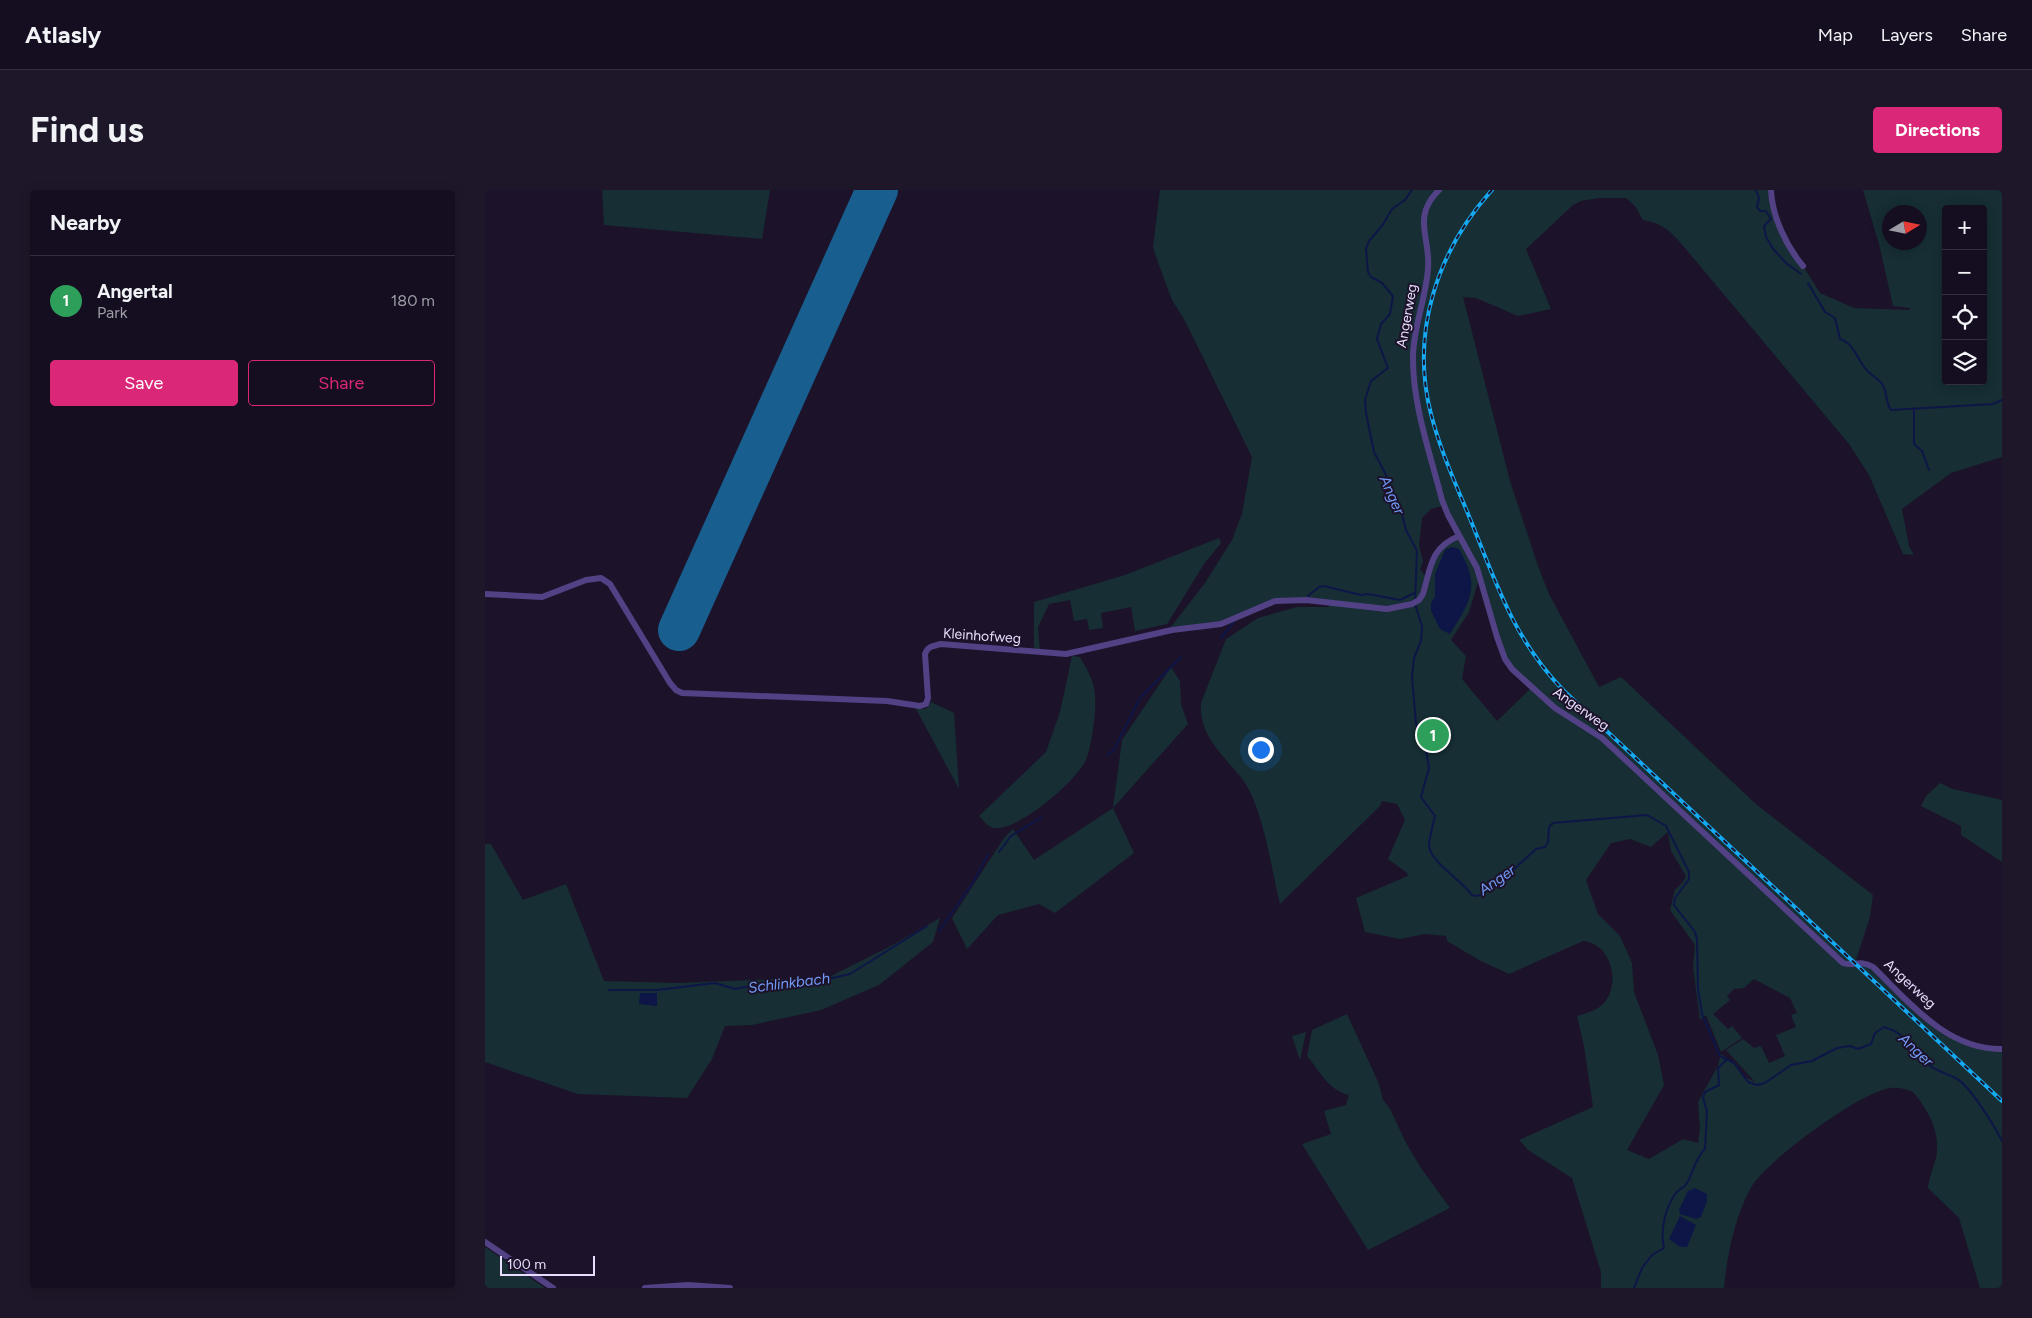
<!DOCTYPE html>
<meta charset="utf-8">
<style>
body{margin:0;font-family:Figtree,sans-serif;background:#1e1729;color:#f1f3f6}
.controls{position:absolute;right:15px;top:15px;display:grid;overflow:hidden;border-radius:5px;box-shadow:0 2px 12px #0003}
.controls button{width:45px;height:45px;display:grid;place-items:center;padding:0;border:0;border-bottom:1px solid #342e3e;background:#150e20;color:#f1f3f6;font:25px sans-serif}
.compass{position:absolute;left:1397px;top:15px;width:45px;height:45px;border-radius:50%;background:#150e20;box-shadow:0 2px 12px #0003;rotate:80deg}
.scale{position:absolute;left:15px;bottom:12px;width:95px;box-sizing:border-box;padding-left:5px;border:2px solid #e8ddfd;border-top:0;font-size:14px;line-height:18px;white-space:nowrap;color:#e8ddfd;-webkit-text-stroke:4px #1c132a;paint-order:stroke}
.you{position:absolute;left:775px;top:559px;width:18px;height:18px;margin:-12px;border:4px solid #fff;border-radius:50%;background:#1a73e8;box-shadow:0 0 0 8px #1a73e833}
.badge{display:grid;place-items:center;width:32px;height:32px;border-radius:50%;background:#db2777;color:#fff;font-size:16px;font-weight:700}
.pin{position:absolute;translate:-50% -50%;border:2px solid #fff;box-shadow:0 1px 5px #0006}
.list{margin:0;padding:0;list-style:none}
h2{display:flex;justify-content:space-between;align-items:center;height:65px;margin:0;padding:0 20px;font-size:21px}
h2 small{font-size:16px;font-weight:400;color:#9d9ca5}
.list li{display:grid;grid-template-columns:32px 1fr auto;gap:15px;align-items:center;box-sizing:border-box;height:90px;padding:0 20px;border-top:1px solid #342e3e}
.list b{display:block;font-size:19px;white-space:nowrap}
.list p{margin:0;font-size:16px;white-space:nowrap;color:#9d9ca5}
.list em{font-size:16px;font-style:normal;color:#9d9ca5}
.actions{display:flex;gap:10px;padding:15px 20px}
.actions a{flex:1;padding:11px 0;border:1px solid #db2777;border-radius:5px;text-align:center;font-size:18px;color:#db2777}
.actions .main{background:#db2777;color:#fff}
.icon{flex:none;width:28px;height:28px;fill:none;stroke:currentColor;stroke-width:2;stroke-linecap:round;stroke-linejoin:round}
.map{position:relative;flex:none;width:1517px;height:1098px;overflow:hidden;border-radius:5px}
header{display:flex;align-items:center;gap:30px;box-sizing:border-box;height:70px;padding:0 25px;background:#150e20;border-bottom:1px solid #342e3e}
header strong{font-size:24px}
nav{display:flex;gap:28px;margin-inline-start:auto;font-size:18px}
.intro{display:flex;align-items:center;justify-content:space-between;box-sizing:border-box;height:120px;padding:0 30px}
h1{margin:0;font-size:35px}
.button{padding:12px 22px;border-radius:5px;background:#db2777;color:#fff;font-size:18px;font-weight:700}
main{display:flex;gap:30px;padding:0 30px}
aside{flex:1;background:#150e20;border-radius:5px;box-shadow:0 2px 12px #0003}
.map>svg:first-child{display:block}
.green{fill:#162e34;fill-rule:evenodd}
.water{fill:#0e1647}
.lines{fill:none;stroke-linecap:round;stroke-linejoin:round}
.stream{stroke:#0e1647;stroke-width:2}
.runway{stroke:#185e8e;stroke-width:42}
.minor{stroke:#534186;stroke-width:6}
.rail-casing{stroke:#15a9f1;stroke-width:4}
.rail{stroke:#1c132a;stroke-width:2;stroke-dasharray:5.5;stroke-linecap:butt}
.labels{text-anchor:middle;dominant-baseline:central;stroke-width:4;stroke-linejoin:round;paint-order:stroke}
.street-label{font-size:14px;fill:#e8ddfd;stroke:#1c132a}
.water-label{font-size:15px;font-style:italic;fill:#729bf7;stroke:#1c132a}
</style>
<header>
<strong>Atlasly</strong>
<nav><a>Map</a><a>Layers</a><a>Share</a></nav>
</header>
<div class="intro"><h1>Find us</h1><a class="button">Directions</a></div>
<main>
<aside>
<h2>Nearby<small></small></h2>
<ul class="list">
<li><span class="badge" style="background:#2e9e5b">1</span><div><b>Angertal</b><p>Park</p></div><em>180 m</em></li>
</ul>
<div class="actions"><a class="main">Save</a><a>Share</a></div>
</aside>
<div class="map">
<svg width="1517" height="1098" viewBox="0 0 1517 1098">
<rect width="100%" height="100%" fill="#1c132a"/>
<g class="green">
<polygon points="117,0 285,0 277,49 119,35"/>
<path d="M675 0H1287L1288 12 1305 55 1335 103 1369 118 1424 120 1425 118 1408 116 1394 54 1378 0H1517V267L1466 283 1417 319 1424 356 1429 365 1418 364 1384 285 1364 254 1200 58C1186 42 1180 34 1158 30L1150 16 1141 8H1114L1096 11 1088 15 1041 59 1066 119 1033 126 991 108 978 107 1025 291 1053 376 1064 404 1114 497 1136 487 1272 615 1388 705 1385 727 1371 770 1380 774 1462 845 1517 860V1098H1495L1474 1028 1443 998C1444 988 1448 979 1451 968 1456 943 1444 921 1428 902 1422 899 1413 897 1406 898 1376 901 1283 970 1267 996 1250 1025 1242 1065 1239 1098H1116V1082L1087 988 1043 960 1034 950 1108 917 1099 856 1092 826C1102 823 1113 820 1120 812 1136 791 1125 753 1098 751L1024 784 994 770 962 751 961 746 940 744 915 749 880 742 871 708 923 686 922 683 903 669 920 630 912 614 897 611 895 616 795 714C786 678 778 614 755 586 736 563 714 545 716 513L741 449 773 428 812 417H844L842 410 803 408 746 430 685 438 720 393 747 350 757 324 767 267 699 129 687 110 670 64 668 57ZM1461 19H1498V191H1461ZM1404 22H1434V52H1404ZM957 316 970 345 949 367 941 387 935 379 938 372 934 355 937 328 946 319ZM993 392 1021 468 1045 499 1012 531 977 489 981 466 966 450 984 422ZM1183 642 1186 661 1201 686 1198 692 1190 700 1185 720 1210 755 1208 777 1215 830 1221 825 1236 862 1257 848 1247 836 1243 839 1228 824 1245 810 1242 806 1249 799 1259 798 1269 789 1305 808 1312 823 1306 825 1311 837 1291 845 1300 866 1284 873 1276 856 1269 858 1258 849 1241 860 1270 892 1258 886 1252 875 1236 864 1233 876 1213 912 1215 938 1213 953 1198 949 1164 969 1142 960 1179 895 1173 865 1149 802 1147 773 1135 746 1113 724 1101 690 1126 653 1145 649 1166 657Z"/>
<polygon points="734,348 736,353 719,374 682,434 650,441 646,417 616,423 618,438 604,440 602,429 589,431 585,410 564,414 553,437 555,462 549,461 549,412 640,385"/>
<path d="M587 466 595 467C600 476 607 487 609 498 613 513 607 556 601 570 591 591 536 639 511 638 503 638 499 631 494 626L561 562 575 522Z"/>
<polygon points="686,477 695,491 696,514 703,534 628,618 649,663 570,723 554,714 513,725 482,759 467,728 519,648 528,639 549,670 628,618 637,550"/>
<polygon points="446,512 469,523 474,599 430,517 441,519"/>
<polygon points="1455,593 1468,599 1517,610 1517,672 1476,645 1476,636 1436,616 1441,606"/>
<polygon points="0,654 6,654 38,710 81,694 119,791 192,793 344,787 404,757 455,728 448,752 394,795 336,820 267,835 240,836 227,869 202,908 93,904 0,872"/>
<path d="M862 824 894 894 898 910 905 919 921 953 936 978 965 1018 883 1060 817 954 846 944 839 921 861 915 864 905C843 900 835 881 822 866L827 840Z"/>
<polygon points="821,842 815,870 807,846"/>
<polygon points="0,1057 60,1098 0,1098"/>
</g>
<g class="water">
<path d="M967 357 974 359C996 397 986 410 965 444L955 439 946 421V413L950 407V384L960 360Z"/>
<polygon points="155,803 172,803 172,816 154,814"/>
<polygon points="1210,998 1222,1004 1222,1011 1216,1027 1211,1029 1195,1024 1194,1020 1203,1001"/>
<polygon points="1195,1026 1211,1035 1202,1057 1195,1057 1184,1049"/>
</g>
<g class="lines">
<g class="stream">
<polyline points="927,0 920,10 907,19 897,36 884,51 881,59 883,82 886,87 897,93 908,106 905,124 896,134 892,149 903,178 886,191 880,210 881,223 889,262 901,285 907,306 915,316 921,340 932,361 930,410"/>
<polyline points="1271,0 1274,8 1272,17 1275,21 1281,21 1286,29 1279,36 1281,47 1289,60 1301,73 1316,84"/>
<path d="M1323 93 1340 122 1350 128 1355 149C1368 153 1372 168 1380 178 1385 185 1393 188 1397 194 1403 203 1400 212 1406 220L1508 214 1517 210"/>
<polyline points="1429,220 1429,254 1437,261 1444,280"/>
<polyline points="823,406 834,397 839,396 876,405 883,404 915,410 929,403"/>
<path d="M930 414 937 436 936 451 929 468 927 487 931 534 940 555 944 578 936 607 950 626C948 635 945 645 944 654 943 671 977 690 987 705L993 706 1015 692 1051 659 1060 657 1063 652 1064 637 1068 633 1162 625 1181 636 1204 682V689L1190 708 1189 715 1210 742 1212 749 1213 799 1217 824 1235 866 1249 873 1263 892 1272 895 1280 893 1306 875 1327 871 1352 858 1365 856 1373 859 1386 854 1390 843 1399 837C1421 843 1427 859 1442 873 1451 882 1462 883 1472 889 1485 896 1510 937 1517 951"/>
<polyline points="736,448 749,432"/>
<polyline points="622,565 629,560 655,508 696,467"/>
<polyline points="514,662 526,646 557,627"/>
<polyline points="454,741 487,694 503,665"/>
<polyline points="124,800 172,800 230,793 250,799 261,797 267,798 326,793 365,784 442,736"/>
<path d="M1149 1098 1157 1078 1167 1065 1179 1058C1175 1040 1180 1018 1191 1003 1193 1000 1197 998 1200 996 1209 984 1208 971 1220 959L1222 921 1218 908 1220 902 1234 895 1233 878 1242 869"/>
</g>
<polyline class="runway" points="194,440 392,0"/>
<g class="minor">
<path d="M954 0C926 28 946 47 943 79 941 108 929 135 928 165 927 213 945 263 957 310L963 325 992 378 1012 447 1020 469 1027 479 1070 518 1117 548 1358 773C1369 777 1374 769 1388 777 1424 812 1462 860 1517 859"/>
<path d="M1286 0C1287 26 1301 56 1318 76"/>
<path d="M0 404 57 407 101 390 116 388 125 394 185 493 191 500 197 503 402 511 435 516 441 514 443 508 440 464C443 456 448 456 456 454L581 464 687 440 736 434 790 411 821 410 902 419 927 414 934 410 938 404C946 377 945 358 974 346"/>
<polyline points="0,1052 68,1098"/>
<polyline points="160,1098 203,1095 245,1098"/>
</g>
<g class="rail-casing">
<path id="rail" d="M1007 0C952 61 925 143 946 224 956 264 975 303 990 341 1014 402 1033 454 1079 501L1517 911"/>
</g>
<use href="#rail" class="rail"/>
</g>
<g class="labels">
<g class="street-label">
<text transform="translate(922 126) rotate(-80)">Angerweg</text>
<text transform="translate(497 446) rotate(4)">Kleinhofweg</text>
<text transform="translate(1096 519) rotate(35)">Angerweg</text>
<text transform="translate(1425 794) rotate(43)">Angerweg</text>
</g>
<g class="water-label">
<text transform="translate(907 305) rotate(66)">Anger</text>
<text transform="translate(1012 690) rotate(-35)">Anger</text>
<text transform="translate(304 793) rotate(-7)">Schlinkbach</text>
<text transform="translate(1431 860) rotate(43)">Anger</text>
</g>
</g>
</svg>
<div class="controls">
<button>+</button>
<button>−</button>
<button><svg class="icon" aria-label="locate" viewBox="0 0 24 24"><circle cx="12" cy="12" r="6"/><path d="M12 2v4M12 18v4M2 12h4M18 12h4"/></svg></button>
<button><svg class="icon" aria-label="layers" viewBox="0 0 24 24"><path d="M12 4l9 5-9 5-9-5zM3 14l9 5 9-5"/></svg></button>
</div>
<svg class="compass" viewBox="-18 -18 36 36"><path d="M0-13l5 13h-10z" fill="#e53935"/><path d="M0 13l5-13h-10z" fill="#9d9ca5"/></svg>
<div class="scale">100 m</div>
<div class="you"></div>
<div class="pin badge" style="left:948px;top:545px;background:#2e9e5b">1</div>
</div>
</main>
